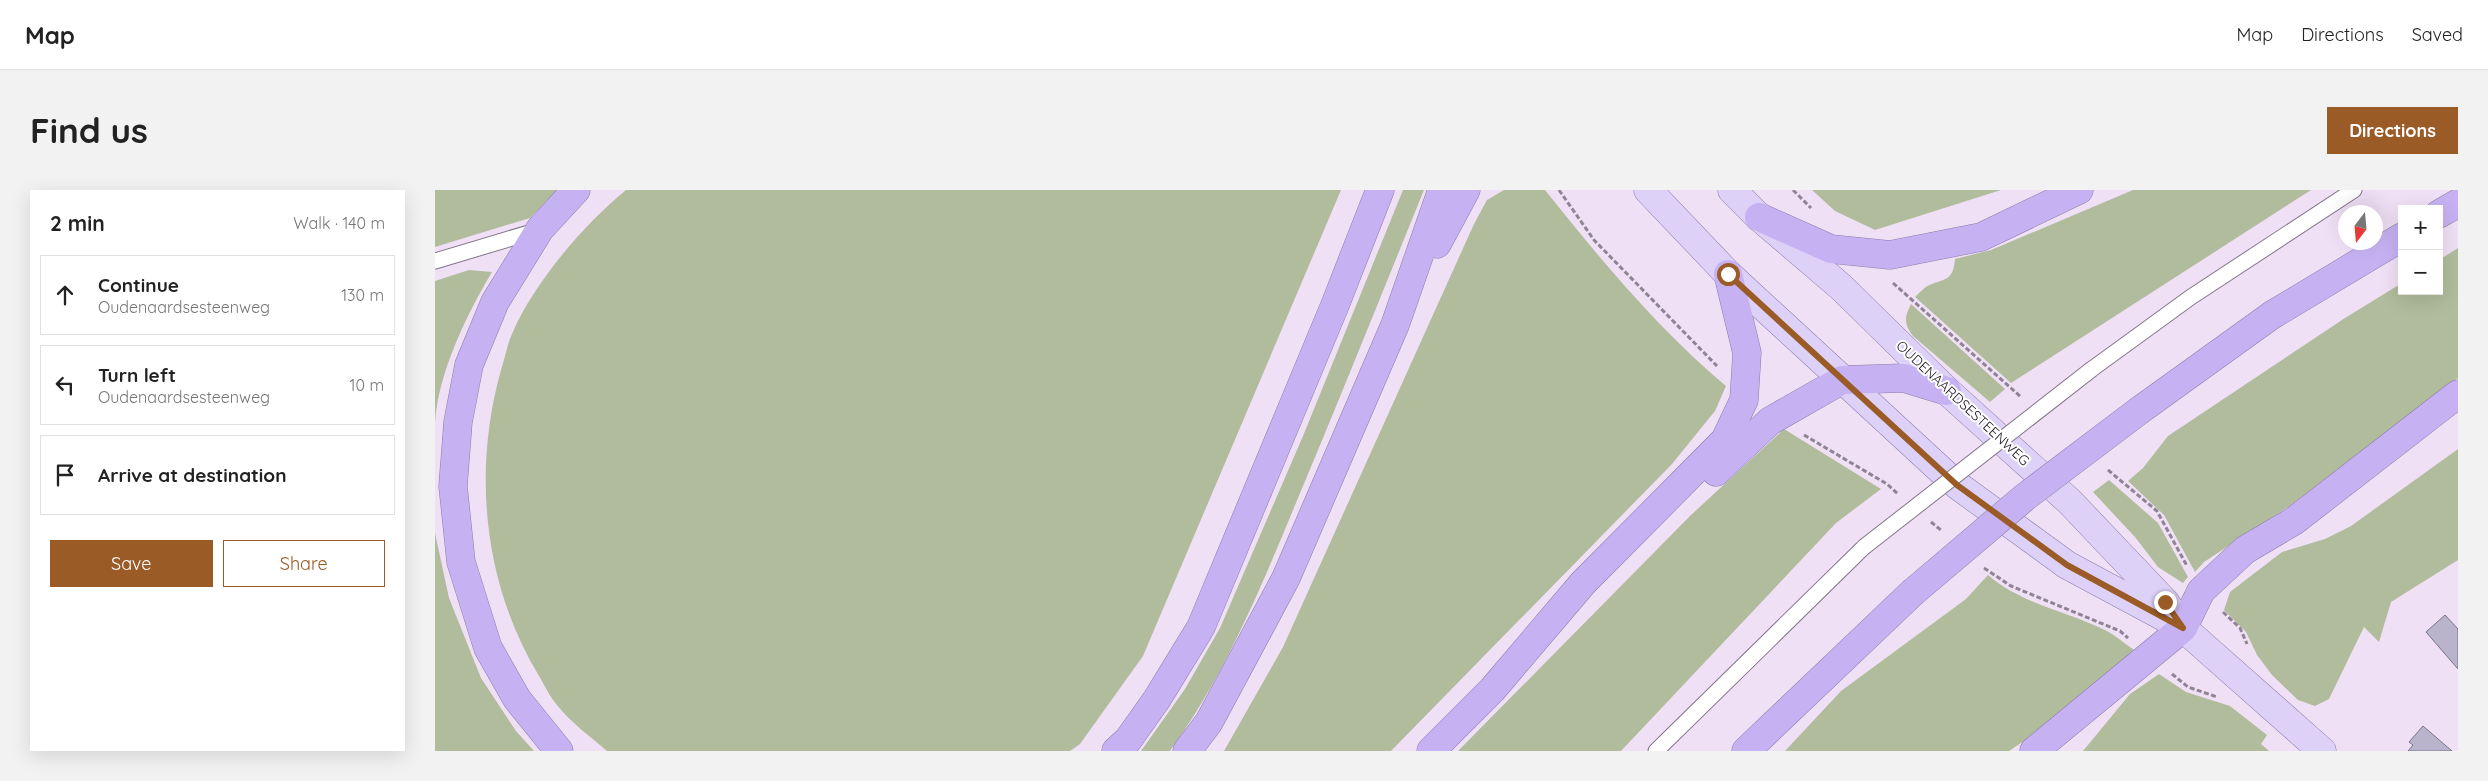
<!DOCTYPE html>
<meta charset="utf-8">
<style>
body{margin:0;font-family:Quicksand,sans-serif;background:#f2f2f2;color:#222}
.controls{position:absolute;right:15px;top:15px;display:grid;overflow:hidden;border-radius:0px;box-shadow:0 5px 20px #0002}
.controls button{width:45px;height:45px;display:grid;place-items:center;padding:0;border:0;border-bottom:1px solid #e0e0e0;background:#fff;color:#222;font:25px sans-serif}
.compass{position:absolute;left:1903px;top:15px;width:45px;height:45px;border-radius:50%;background:#fff;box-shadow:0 5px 20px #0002;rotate:196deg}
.stop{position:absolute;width:15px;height:15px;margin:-11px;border:4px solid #9b5b26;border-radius:50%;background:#fff}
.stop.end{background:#9b5b26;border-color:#fff;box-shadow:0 1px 5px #0008}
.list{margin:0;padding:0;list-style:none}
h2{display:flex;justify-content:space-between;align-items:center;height:65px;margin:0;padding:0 20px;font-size:21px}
h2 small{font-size:16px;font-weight:400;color:#767676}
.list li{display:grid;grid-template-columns:32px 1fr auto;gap:15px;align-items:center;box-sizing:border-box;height:80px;margin:0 10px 10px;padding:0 10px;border:1px solid #e0e0e0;border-radius:0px}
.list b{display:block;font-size:19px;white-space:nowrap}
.list p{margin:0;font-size:16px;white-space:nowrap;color:#767676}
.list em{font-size:16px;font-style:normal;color:#767676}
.actions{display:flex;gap:10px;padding:15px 20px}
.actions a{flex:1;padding:11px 0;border:1px solid #9b5b26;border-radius:0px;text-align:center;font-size:18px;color:#9b5b26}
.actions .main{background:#9b5b26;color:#fff}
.icon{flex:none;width:28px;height:28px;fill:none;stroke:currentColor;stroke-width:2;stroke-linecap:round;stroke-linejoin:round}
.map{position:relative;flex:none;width:2023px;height:561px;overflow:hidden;border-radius:0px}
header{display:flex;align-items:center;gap:30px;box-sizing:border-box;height:70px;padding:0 25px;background:#fff;border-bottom:1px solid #e0e0e0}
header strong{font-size:24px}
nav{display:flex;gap:28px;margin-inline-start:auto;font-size:18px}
.intro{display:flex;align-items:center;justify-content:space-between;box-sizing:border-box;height:120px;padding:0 30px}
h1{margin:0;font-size:35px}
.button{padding:12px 22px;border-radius:0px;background:#9b5b26;color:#fff;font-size:18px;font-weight:700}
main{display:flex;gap:30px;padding:0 30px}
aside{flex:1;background:#fff;border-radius:0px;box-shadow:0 5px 20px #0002}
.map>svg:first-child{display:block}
.green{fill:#b1bc9d}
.building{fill:#b9b4cc;stroke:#79748a}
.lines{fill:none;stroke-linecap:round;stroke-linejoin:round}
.lane-casing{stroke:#837589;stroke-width:17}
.primary-casing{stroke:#8b7ca8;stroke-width:29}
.highway-casing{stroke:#8b7ca8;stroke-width:29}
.path{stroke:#8f8493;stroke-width:3;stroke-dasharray:5 2.5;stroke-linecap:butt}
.lane{stroke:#fff;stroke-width:15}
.primary{stroke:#ddd1f7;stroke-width:28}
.highway{stroke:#c6b2f2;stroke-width:28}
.lane-bridge-casing{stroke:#837589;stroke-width:17;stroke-linecap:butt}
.highway-bridge-casing{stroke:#8b7ca8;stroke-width:29;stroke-linecap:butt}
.lane-bridge{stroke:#fff;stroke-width:15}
.highway-bridge{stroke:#c6b2f2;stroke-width:28}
.route{stroke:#9b5b26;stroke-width:6}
.labels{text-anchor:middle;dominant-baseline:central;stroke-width:4;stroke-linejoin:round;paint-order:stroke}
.street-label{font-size:14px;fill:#1e1820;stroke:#fff}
</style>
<header>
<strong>Map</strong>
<nav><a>Map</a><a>Directions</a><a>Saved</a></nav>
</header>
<div class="intro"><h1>Find us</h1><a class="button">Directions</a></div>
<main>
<aside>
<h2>2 min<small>Walk · 140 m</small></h2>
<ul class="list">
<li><svg class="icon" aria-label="ahead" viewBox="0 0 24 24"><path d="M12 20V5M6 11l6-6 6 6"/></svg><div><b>Continue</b><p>Oudenaardsesteenweg</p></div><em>130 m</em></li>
<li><svg class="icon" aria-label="left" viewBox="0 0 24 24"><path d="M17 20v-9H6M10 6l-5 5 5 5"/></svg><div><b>Turn left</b><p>Oudenaardsesteenweg</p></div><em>10 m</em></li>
<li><svg class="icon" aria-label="arrive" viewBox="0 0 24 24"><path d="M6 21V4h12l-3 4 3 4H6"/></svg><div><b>Arrive at destination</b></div></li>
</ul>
<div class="actions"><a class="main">Save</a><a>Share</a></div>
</aside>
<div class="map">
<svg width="2023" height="561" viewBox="0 0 2023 561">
<rect width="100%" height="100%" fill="#f0e0f6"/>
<g class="green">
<polygon points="0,0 122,0 95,28 0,57"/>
<path d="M191 0H906L708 466 645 554 635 561H172C156 547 135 532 122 515 115 507 110 496 104 486 49 395 37 283 66 180 70 168 72 155 77 144 98 94 149 34 191 0Z"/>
<path d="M968 0H989C947 103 906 206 863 308 827 395 791 484 735 561H706L750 499 785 438 868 246Z"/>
<path d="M1069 0H1110C1165 69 1223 139 1291 196L1280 221 1237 274 956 561H789L848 457 1039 34 1052 10Z"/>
<polygon points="1377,0 1566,0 1440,40 1400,21"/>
<path d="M1698 0H1876L1576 193 1480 107C1484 103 1488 99 1492 96 1510 88 1518 92 1520 69L1556 60Z"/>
<polygon points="2023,58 2023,188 1853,317 1769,372 1760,382 1729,325 1693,291 1708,278 1733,246 1910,128 1967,93 1967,101 2004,101 2004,70"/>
<path d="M34 80 57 82C32 124 3 183 0 233V91Z"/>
<path d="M1476 114 1570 199 1555 212 1478 146C1469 134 1469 128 1476 114Z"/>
<polygon points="1349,239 1446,299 1401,333 1186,561 1023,561 1256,325"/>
<polygon points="2023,259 2023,370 1956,412 1944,452 1929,437 1894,509 1880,516 1863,510 1837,485 1822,465 1811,442 1789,420 1795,402 1847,362 1890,349 1916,336"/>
<polygon points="1674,290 1723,333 1753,387 1748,393 1723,377 1700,347 1658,302"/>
<polygon points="0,343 14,408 46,488 81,541 99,561 0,561"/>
<path d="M1553 385C1586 414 1632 421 1670 440 1680 445 1689 453 1699 460L1668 494 1631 523 1574 561H1350L1406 501 1531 409Z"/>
<polygon points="1724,484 1751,502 1795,516 1832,545 1826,554 1834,561 1648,561 1695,504"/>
</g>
<g class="building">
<polygon points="2010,425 2023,439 2023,479 1991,442"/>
<polygon points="1988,536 2017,561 1973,561 1978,555 1974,552"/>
</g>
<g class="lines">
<g class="lane-casing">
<g id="lane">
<polyline points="0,71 104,40"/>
<polyline points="1657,179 1756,107 1919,0"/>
<polyline points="1221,561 1429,357"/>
</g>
</g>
<g class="primary-casing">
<g id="primary">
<polyline points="1213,0 1293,84 1522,295 1632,375 1740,433"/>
<polyline points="1297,0 1324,27 1406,97 1512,201 1635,312 1730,412 1748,438 1887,561"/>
</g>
</g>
<g class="highway-casing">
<g id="highway">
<polyline points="2004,24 2023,13"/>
<polyline points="1324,27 1396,59 1455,65 1546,47 1644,0"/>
<polyline points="1002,54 1031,0"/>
<polyline points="1705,220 1837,125 1967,47"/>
<polyline points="1281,282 1335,231 1407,190 1469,188 1512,201"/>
<polyline points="124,561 82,509 53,458 26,372 18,296 23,232 34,175 60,112 105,39 141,0"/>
<polyline points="681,561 693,550 722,509 766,437 900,115 945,0"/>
<polyline points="752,561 774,532 851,388 960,135 1007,0"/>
<polyline points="996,561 1057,500 1148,393 1290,250 1309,210 1312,163 1293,84"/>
<polyline points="1311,561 1477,403"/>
<polyline points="1599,561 1748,438 1766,401 1810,360 1859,331 2023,204"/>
</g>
</g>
<g class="path">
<polyline points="1124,0 1159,50 1282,176"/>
<polyline points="1358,0 1376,18"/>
<polyline points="1458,93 1586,207"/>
<polyline points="1369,245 1452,294 1463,304"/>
<polyline points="1673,280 1722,321 1752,376"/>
<polyline points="1496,332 1507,341"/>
<polyline points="1549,378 1576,396 1685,441 1693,448"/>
<polyline points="1788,422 1805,438 1812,454"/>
<polyline points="1737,484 1753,497 1782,507"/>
</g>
<use href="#lane" class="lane"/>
<use href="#primary" class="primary"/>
<use href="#highway" class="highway"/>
<g class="lane-bridge-casing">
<polyline id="lane-bridge" points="1429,357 1657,179"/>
</g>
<g class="highway-bridge-casing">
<polyline id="highway-bridge" points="1477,403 1590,307 1705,220"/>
</g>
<use href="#lane-bridge" class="lane-bridge"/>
<use href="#highway-bridge" class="highway-bridge"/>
</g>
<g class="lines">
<polyline class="route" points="1293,84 1522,295 1632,375 1748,438 1730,412"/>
</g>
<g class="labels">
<g class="street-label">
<text transform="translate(1528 213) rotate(43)">OUDENAARDSESTEENWEG</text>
</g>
</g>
</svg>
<div class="controls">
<button>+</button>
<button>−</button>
</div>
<svg class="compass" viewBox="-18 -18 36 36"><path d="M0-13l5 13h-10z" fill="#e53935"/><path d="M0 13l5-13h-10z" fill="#767676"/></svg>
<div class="stop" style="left:1293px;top:84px"></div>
<div class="stop end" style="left:1730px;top:412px"></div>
</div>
</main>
